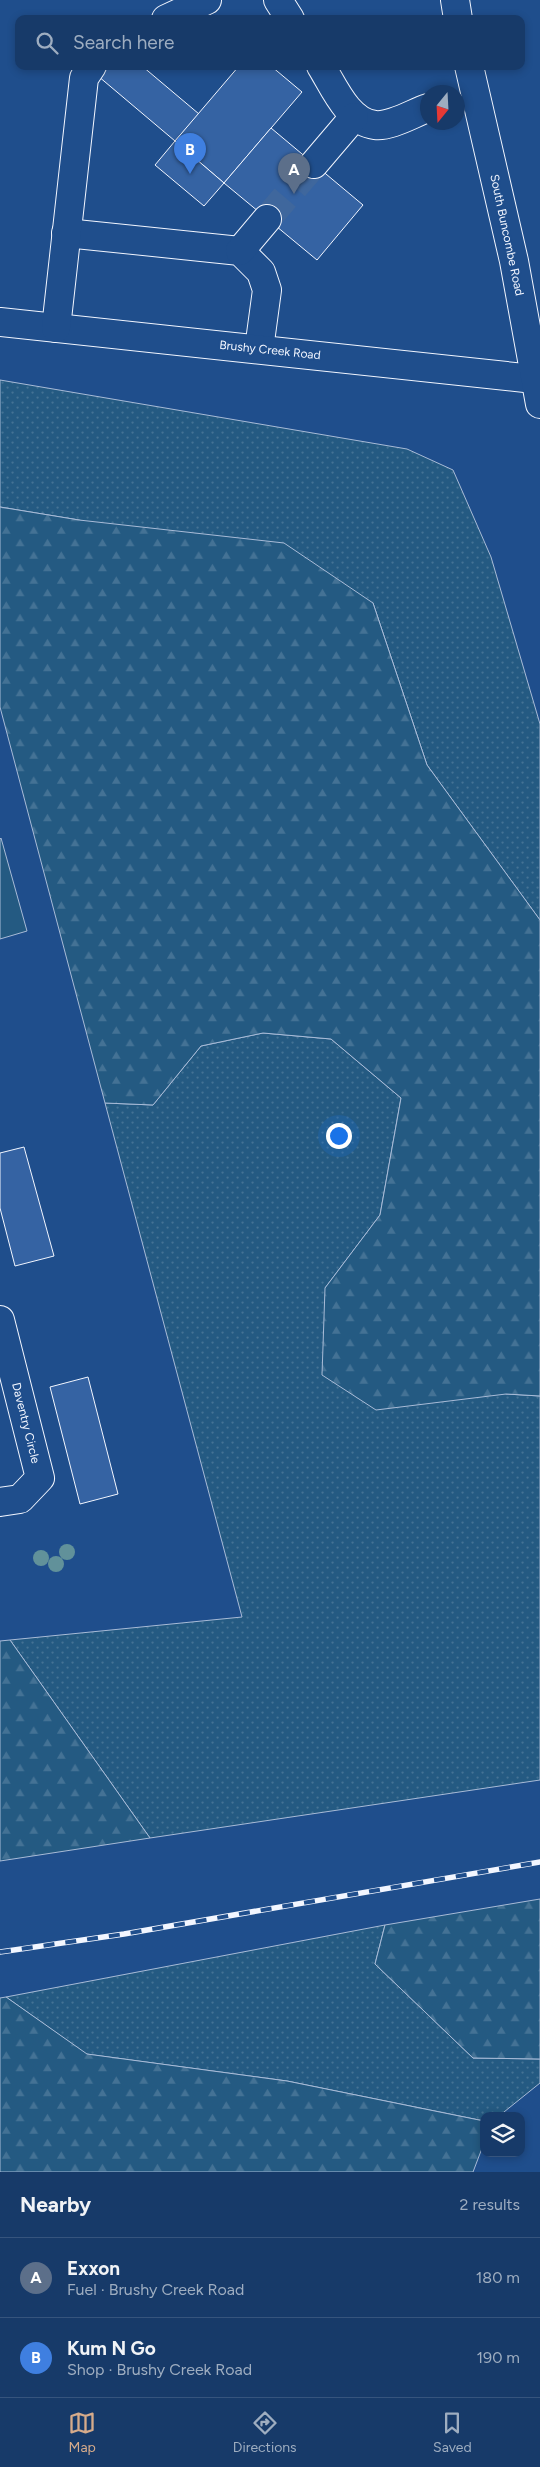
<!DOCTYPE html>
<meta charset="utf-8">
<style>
body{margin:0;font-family:Figtree,sans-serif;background:#20416f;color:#f1f3f6}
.controls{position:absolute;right:15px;bottom:15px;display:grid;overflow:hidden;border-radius:10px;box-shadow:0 2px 8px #0003}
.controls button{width:45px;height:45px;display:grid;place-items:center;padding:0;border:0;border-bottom:1px solid #36547d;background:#173a69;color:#f1f3f6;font:25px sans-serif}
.compass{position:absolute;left:420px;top:85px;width:45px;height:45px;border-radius:50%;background:#173a69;box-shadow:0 2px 8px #0003;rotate:198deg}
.you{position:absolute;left:338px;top:1135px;width:18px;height:18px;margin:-12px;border:4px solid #fff;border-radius:50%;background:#1a73e8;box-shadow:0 0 0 8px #1a73e833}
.badge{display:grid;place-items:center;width:32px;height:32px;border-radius:50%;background:#d6ab8b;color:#fff;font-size:16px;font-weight:700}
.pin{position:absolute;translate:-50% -41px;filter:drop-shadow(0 1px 2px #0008)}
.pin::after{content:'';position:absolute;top:26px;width:18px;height:15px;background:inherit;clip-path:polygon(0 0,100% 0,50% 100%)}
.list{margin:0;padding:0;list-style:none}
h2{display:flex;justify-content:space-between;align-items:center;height:65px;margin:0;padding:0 20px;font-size:21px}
h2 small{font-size:16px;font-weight:400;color:#9eadc0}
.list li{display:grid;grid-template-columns:32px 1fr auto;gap:15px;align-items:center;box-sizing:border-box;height:80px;padding:0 20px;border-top:1px solid #36547d}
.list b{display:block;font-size:19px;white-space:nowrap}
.list p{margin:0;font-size:16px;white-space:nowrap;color:#9eadc0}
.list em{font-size:16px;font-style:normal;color:#9eadc0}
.icon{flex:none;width:28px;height:28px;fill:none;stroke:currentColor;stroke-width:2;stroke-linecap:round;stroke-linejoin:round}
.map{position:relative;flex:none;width:540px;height:2172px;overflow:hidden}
.search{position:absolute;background:#173a69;box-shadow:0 2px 8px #0003;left:15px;right:15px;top:15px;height:55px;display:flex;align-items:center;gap:12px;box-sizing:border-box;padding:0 18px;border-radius:10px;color:#9eadc0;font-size:19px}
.sheet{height:225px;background:#173a69}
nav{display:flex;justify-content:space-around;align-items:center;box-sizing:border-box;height:70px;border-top:1px solid #36547d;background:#173a69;font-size:14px;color:#9eadc0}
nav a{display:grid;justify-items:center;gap:2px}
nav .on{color:#d6ab8b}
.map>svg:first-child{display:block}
.grass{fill:url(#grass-dots);stroke:#a8bbd7}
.forest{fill:url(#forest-firs);stroke:#a8bbd7}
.park{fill:#245a82;stroke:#a8bbd7}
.building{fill:#3563a3;stroke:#f2f6ff}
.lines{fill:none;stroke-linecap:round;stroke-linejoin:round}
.minor-tunnel{stroke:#3f679d;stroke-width:28;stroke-dasharray:28 14;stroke-linecap:butt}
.minor-casing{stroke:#f2f6ff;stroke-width:30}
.major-casing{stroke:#f2f6ff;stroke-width:30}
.minor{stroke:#1f4e8c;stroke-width:28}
.major{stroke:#1f4e8c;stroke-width:28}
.rail-casing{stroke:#f2f6ff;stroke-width:5.5}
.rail{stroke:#1f4e8c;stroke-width:4;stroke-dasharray:11;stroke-linecap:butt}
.tree{fill:#61919a}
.labels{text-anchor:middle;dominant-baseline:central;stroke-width:4;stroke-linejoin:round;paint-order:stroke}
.street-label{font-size:12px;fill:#f2f6ff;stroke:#1f4e8c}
</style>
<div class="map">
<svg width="540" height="2172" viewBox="0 0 540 2172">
<defs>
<pattern id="grass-dots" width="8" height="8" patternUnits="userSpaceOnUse" patternTransform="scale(1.25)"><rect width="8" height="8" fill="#245a82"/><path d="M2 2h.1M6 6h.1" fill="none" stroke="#447295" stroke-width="1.8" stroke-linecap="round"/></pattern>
<pattern id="forest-firs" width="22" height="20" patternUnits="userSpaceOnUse" patternTransform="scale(1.25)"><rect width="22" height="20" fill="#245a82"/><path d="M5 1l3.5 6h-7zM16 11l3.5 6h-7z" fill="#447295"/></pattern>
</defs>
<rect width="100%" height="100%" fill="#1f4e8c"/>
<g class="grass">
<polygon points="0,380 407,449 453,470 491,557 540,724 540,920 427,765 373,603 79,520 0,507"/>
<polygon points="263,1033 331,1039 401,1098 380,1215 325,1288 506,1394 540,1396 540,1780 150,1838 10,1640 242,1617 105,1103 153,1105 201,1046"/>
<polygon points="385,1925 375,1964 473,2058 540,2059 540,2083 499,2116 484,2116 484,2121 287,2081 86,2054 6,1997"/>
</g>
<g class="forest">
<polygon points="0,507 79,520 284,543 373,603 427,765 540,920 540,1396 506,1394 376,1410 322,1375 325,1288 380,1215 401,1098 331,1039 263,1033 201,1046 153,1105 105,1103 0,707"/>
<polygon points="10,1640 150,1838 0,1861 0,1641"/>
<polygon points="540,1899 540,2059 473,2058 375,1964 385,1925"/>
<polygon points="6,1997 87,2054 287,2081 484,2121 484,2143 473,2172 0,2172 0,1998"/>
</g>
<polygon class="park" points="1,838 27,931 0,939 0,839"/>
<g class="building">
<polygon points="106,66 142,66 199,114 175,141 98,76"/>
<polygon points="239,66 271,66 302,92 224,183 175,141"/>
<polygon points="271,128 363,205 317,260 224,183"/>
<polygon points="175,141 224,183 204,206 155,165"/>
<polygon points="24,1147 54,1256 15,1266 0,1208 0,1153"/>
<polygon points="88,1377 118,1494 80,1504 50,1387"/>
</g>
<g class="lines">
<polyline class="minor-tunnel" points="267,219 314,164"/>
<g class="minor-casing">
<g id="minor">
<polyline points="278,0 290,19"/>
<polyline points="166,19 207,0"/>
<path d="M321 66C334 87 348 122 375 125 391 127 413 113 428 108"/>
<polyline points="314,164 354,117"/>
<polyline points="66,233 240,251 261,272 267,290 259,349"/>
<polyline points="240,251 267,219"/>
<polyline points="0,322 534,379"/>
<polyline points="56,328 84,78 92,66"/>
<polyline points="0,1320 40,1478 20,1499 0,1502"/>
</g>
</g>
<g class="major-casing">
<g id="major">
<polyline points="455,0 458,19"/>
<polyline points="469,66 514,261 540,404"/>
</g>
</g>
<use href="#minor" class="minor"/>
<use href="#major" class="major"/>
<g class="rail-casing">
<polyline id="rail" points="0,1952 124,1934 540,1862"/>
</g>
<use href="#rail" class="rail"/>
</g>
<g class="tree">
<circle cx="67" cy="1552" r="8"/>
<circle cx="41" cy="1558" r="8"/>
<circle cx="56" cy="1564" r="8"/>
</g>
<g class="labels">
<g class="street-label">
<text transform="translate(507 235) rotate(78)">South Buncombe Road</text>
<text transform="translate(270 350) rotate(6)">Brushy Creek Road</text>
<text transform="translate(26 1423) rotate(76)">Daventry Circle</text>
</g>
</g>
</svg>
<div class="controls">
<button><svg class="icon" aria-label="layers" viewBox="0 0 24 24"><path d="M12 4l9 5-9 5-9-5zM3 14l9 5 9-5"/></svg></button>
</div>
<svg class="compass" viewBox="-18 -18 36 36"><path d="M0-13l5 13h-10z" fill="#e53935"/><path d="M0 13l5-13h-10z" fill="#9eadc0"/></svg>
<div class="you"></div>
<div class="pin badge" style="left:294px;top:194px;background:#5c6f8a">A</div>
<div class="pin badge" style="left:190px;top:174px;background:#3f7fe0">B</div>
<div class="search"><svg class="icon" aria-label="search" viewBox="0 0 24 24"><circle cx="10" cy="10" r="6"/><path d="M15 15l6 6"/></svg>Search here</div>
</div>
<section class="sheet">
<h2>Nearby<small>2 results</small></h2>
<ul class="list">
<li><span class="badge" style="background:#5c6f8a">A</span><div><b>Exxon</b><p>Fuel · Brushy Creek Road</p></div><em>180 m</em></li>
<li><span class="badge" style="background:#3f7fe0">B</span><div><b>Kum N Go</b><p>Shop · Brushy Creek Road</p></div><em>190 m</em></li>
</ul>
</section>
<nav>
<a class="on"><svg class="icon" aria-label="map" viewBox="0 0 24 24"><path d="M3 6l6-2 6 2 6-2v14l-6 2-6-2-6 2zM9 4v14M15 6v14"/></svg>Map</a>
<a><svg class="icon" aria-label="directions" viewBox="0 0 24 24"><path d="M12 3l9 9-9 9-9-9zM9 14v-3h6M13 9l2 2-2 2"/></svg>Directions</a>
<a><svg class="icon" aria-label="saved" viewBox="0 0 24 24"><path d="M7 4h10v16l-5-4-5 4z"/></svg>Saved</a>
</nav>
